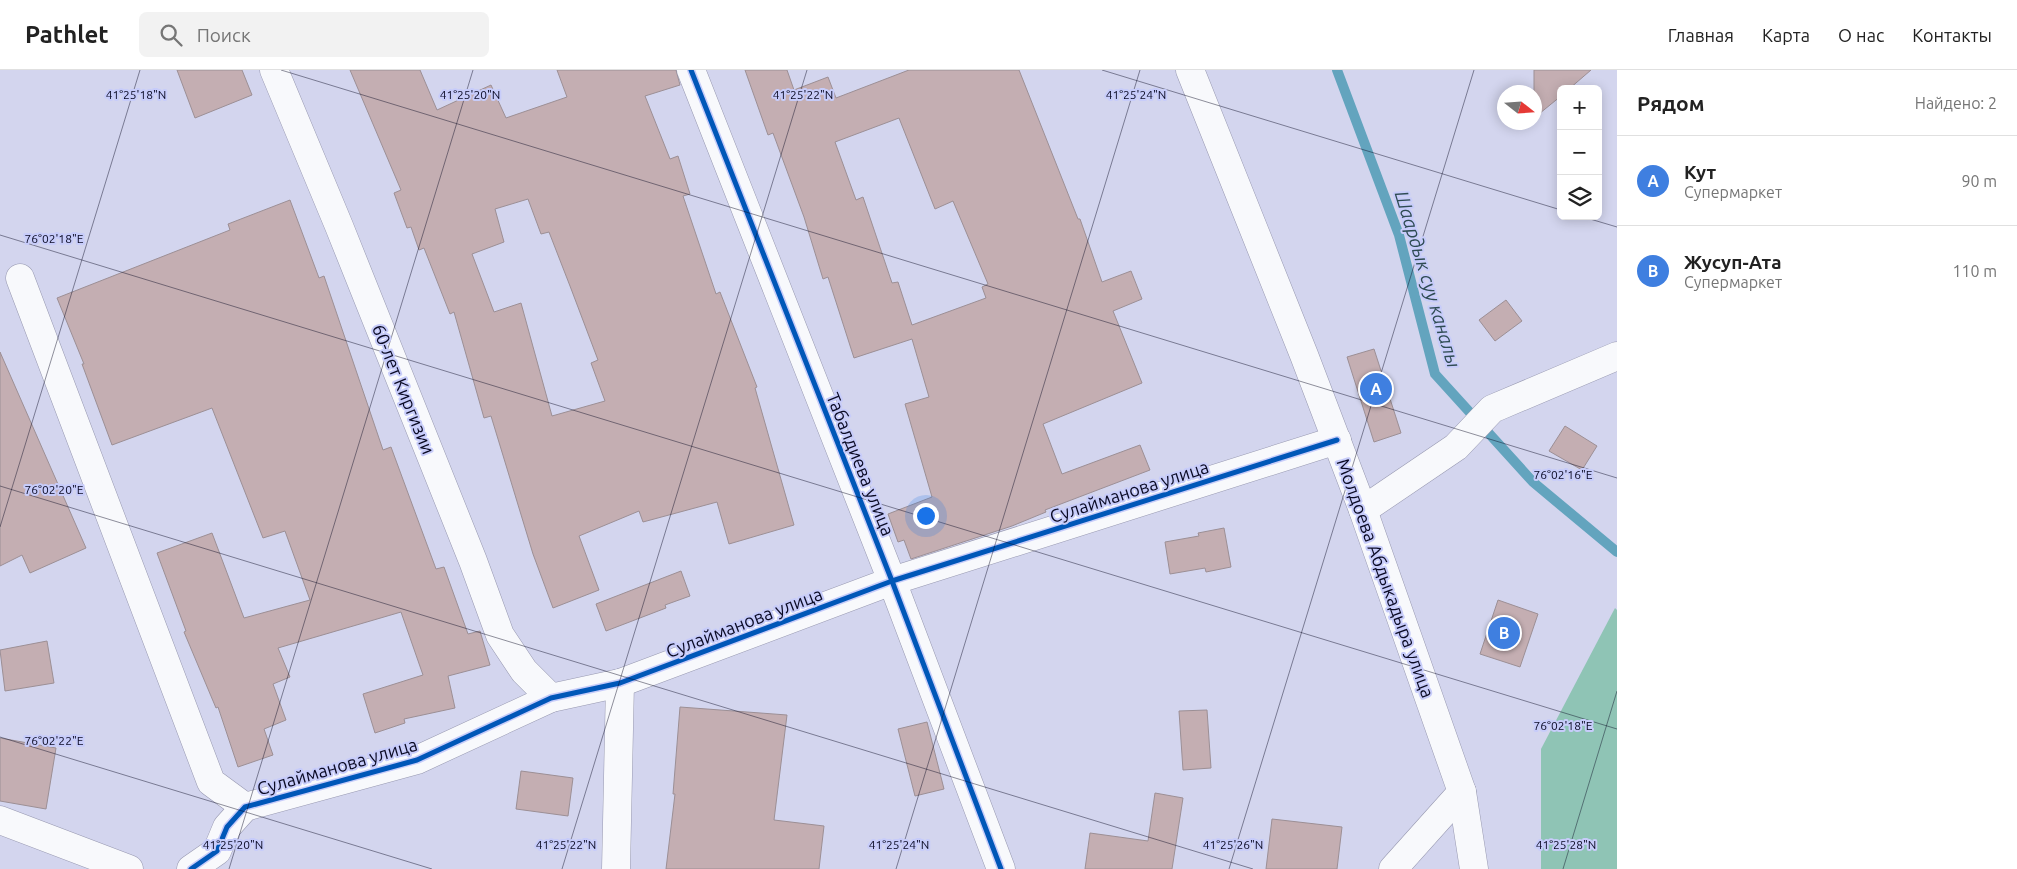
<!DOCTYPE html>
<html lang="ru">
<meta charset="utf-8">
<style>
body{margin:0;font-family:Ubuntu,sans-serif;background:#f2f2f2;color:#222}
.controls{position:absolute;right:15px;top:15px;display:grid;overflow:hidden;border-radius:8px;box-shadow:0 2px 12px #0003}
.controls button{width:45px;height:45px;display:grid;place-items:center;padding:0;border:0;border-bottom:1px solid #e0e0e0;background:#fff;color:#222;font:25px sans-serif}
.compass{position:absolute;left:1497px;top:15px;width:45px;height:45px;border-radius:50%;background:#fff;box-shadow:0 2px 12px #0003;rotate:107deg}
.you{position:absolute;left:925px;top:445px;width:18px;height:18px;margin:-12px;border:4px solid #fff;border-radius:50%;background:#1a73e8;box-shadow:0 0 0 8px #1a73e833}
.badge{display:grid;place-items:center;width:32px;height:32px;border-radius:50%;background:#50516b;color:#fff;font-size:16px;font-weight:700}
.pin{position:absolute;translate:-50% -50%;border:2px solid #fff;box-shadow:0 1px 5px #0006}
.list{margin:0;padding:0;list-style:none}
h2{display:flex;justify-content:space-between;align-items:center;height:65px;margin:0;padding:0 20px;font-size:21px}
h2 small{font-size:16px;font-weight:400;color:#767676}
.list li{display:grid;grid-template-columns:32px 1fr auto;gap:15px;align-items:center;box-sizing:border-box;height:90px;padding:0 20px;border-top:1px solid #e0e0e0}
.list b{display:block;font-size:19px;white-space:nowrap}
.list p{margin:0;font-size:16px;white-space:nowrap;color:#767676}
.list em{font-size:16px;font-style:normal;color:#767676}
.icon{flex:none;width:28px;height:28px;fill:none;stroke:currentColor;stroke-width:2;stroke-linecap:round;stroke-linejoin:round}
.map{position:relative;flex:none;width:1617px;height:799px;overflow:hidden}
header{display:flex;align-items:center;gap:30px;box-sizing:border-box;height:70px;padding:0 25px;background:#fff;border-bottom:1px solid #e0e0e0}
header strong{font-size:24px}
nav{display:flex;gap:28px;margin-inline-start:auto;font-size:18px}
.search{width:350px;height:45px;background:#f2f2f2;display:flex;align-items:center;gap:12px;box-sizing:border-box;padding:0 18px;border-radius:8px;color:#767676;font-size:19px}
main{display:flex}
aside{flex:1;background:#fff}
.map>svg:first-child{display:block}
.green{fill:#8fc4b5}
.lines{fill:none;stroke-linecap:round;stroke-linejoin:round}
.stream{stroke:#63a4be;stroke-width:10}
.building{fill:#c4aeb2;stroke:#9c8f95;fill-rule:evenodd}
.minor-casing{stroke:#9798b0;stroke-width:29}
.major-casing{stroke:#9798b0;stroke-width:29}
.minor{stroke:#f8f9fc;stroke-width:28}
.major{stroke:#f8f9fc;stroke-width:28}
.cycleway-casing{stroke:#c7ccfa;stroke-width:8}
.cycleway{stroke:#0057b8;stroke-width:5}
.ticks{fill:none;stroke:#0a0a24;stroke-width:1;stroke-opacity:0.45}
.labels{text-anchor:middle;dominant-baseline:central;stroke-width:4;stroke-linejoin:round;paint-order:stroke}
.street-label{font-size:18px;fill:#0a0a24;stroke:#c7ccfa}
.water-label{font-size:19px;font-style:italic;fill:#2e4b53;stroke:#c7ccfa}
.ticks-label{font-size:12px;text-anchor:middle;fill:#0a0a24;stroke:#c7ccfa;stroke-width:4;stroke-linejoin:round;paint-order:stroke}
</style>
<header>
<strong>Pathlet</strong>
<div class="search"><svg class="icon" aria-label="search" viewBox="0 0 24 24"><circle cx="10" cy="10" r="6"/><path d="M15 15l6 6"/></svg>Поиск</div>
<nav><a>Главная</a><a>Карта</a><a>О нас</a><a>Контакты</a></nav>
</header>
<main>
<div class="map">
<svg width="1617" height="799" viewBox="0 0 1617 799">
<rect width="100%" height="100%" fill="#d3d5ee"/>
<polygon class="green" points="1615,538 1617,540 1617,799 1541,799 1541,679"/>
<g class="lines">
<polyline class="stream" points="1337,0 1399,165 1435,304 1533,412 1617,482"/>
</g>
<g class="building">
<polygon points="177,0 242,0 252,25 195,48"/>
<path d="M350 0H420L437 40 491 15 506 48 567 27 557 0H676L680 15 645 26 670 89 678 86 690 124 683 126 716 224 720 222 757 317 755 318 794 455 729 474 717 432 643 452 639 441 579 466 599 520 553 538 533 484 491 346 484 348 454 242 450 244 424 178 419 180 411 157 407 158 394 123 401 120ZM528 129 541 164 549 162 570 216 598 290 591 293 605 331 552 346 521 233 494 242 472 184 504 172 495 139Z"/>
<path d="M745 0H787L794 20 828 7 836 28 909 0H1019L1078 149H1080L1102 212 1131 201 1142 229 1113 241 1142 313 1043 354 1062 404 1140 375 1150 400 1045 440 1046 442 1012 456 911 489 904 470 898 472 888 444 932 427 905 334 929 327 912 269 854 288 828 207 823 209 804 147 773 63 768 65ZM899 48 935 139 953 131 988 214 982 217 986 228 912 255 898 212 892 213 863 127 856 130 835 72Z"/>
<polygon points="1534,0 1591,0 1569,19 1561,19 1561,26 1534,48"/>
<polygon points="290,130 319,208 324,206 383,380 391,377 436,499 444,497 468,564 480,561 490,595 448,606 455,638 404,649 405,653 375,663 363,624 423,605 401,542 278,578 290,607 273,614 286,650 264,659 273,685 238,697 218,637 216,638 184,562 186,561 157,483 212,463 244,548 310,530 285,461 263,468 212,338 112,375 82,294 84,294 57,228 230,160 228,154"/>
<polygon points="1506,230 1522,251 1495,271 1479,250"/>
<polygon points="1374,279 1401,363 1374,372 1347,287"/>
<polygon points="0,282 86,478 30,503 22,485 0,496"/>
<polygon points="1565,356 1597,376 1582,400 1549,381"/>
<polygon points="1224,458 1231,497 1206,502 1205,498 1170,504 1165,472 1199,466 1198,463"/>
<polygon points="681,501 690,526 665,535 666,538 606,561 596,534"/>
<polygon points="1498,530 1538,544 1520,597 1480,584"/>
<polygon points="47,571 54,613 5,621 0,580"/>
<polygon points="680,637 787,645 774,750 824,756 819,799 666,799 675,724 673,724"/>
<polygon points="1207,640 1211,698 1183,700 1179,641"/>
<polygon points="927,652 944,719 915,726 898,659"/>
<polygon points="0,668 56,678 46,739 0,731"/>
<polygon points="521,701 573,708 568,746 516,739"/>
<polygon points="1155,723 1183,728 1172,799 1085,799 1090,763 1148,771"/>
<polygon points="1272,749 1342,757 1337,799 1266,799"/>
</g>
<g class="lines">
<g class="minor-casing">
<g id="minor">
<polyline points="274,0 339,156 473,491 500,565 524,601 551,628"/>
<polyline points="691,0 892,511 1001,799"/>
<polyline points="20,208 211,712 245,737"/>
<polyline points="1363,440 1456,377 1492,339 1617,286"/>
<polyline points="0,750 129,799"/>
<polyline points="191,799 217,781 227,757 245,737 417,690 551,628 620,613 892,511 1337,370"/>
<polyline points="616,799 620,613"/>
<polyline points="1393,799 1462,722"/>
</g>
</g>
<g class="major-casing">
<polyline id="major" points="1190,0 1304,285 1363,440 1462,722 1474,799"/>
</g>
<use href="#minor" class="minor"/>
<use href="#major" class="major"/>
<g class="cycleway-casing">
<g id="cycleway">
<polyline points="691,0 892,511 1001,799"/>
<polyline points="191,799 217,781 227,757 245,737 417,690 551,628 620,613 892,511 1337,370"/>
</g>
</g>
<use href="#cycleway" class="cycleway"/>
</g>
<path class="ticks" d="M281 0 1617 408M1102 0 1561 140M1580 146 1617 157M0 165 1617 659M0 416 1253 799M0 457 140 0M0 667 432 799M229 799 473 0M562 799 807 0M896 799 1140 0M1229 799 1474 0M1563 799 1617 621"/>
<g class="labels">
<g class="street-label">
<text transform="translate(404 319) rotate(68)">60-лет Киргизии</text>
<text transform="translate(861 394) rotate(68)">Табалдиева улица</text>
<text transform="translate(1129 421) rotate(-18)">Сулайманова улица</text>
<text transform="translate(1386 508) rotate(70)">Молдоева Абдыкадыра улица</text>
<text transform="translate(744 552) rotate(-21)">Сулайманова улица</text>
<text transform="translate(337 696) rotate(-16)">Сулайманова улица</text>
</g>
<g class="water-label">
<text transform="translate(1428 209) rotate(73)">Шаардык суу каналы</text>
</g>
</g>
<g class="ticks-label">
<text x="136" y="29">41°25'18"N</text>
<text x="470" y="29">41°25'20"N</text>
<text x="803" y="29">41°25'22"N</text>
<text x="1136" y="29">41°25'24"N</text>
<text x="54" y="173">76°02'18"E</text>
<text x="1563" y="409">76°02'16"E</text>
<text x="54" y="424">76°02'20"E</text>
<text x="1563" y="660">76°02'18"E</text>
<text x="54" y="675">76°02'22"E</text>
<text x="233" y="779">41°25'20"N</text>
<text x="566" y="779">41°25'22"N</text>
<text x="899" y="779">41°25'24"N</text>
<text x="1233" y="779">41°25'26"N</text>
<text x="1566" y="779">41°25'28"N</text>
</g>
</svg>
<div class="controls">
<button>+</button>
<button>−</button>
<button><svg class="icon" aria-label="layers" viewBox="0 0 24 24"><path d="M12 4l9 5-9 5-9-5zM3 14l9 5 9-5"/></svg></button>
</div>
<svg class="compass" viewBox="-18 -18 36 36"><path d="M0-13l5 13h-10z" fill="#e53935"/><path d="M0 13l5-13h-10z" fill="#767676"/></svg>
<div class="you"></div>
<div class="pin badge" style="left:1376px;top:319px;background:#3f7fe0">A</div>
<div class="pin badge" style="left:1504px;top:563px;background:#3f7fe0">B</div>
</div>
<aside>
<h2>Рядом<small>Найдено: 2</small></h2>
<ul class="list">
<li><span class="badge" style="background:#3f7fe0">A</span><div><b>Кут</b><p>Супермаркет</p></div><em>90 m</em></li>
<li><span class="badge" style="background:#3f7fe0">B</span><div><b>Жусуп-Ата</b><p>Супермаркет</p></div><em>110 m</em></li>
</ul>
</aside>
</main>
